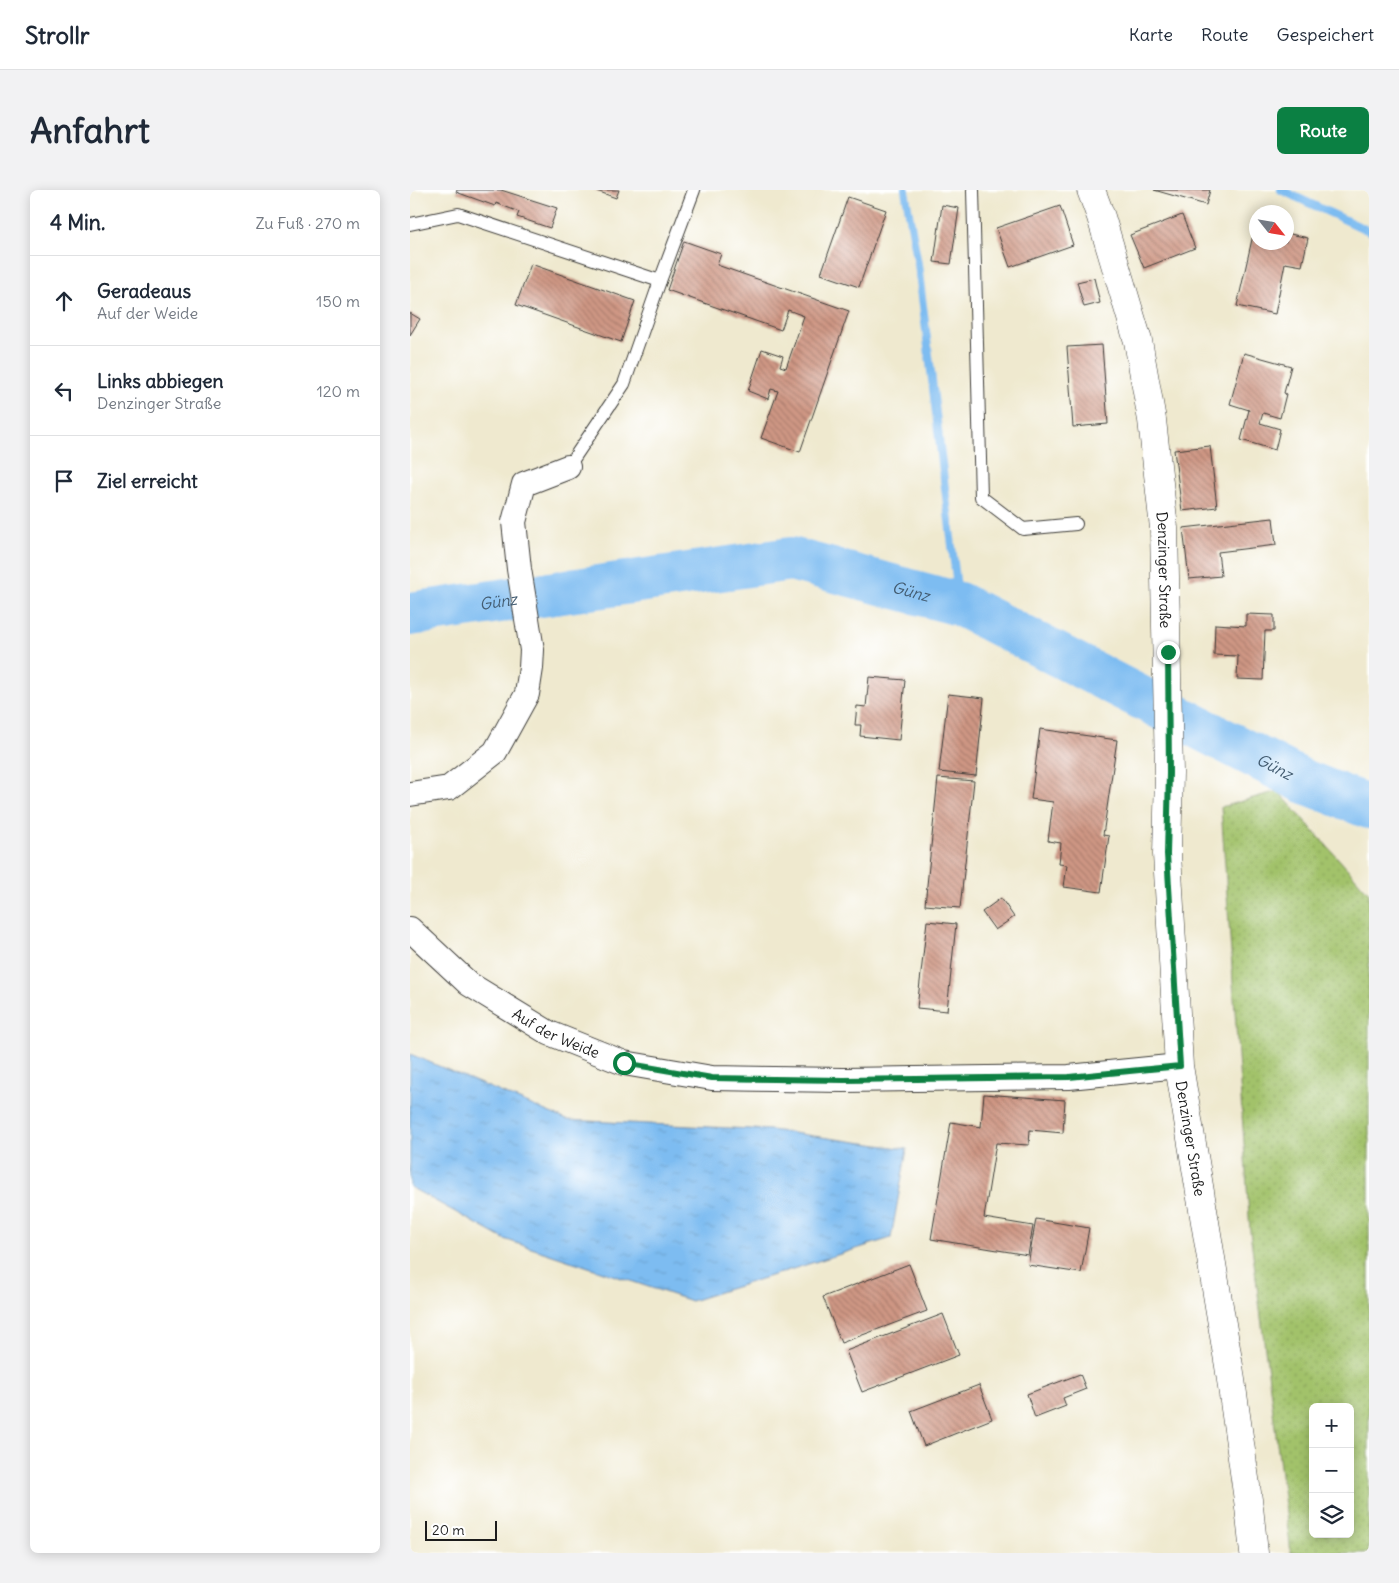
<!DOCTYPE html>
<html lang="de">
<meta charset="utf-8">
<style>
body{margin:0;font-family:Delius,sans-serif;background:#f2f2f3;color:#1f2937}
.controls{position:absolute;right:15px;bottom:15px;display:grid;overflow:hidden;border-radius:8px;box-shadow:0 2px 12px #0003}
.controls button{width:45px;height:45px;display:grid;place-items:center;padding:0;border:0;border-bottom:1px solid #e0e1e3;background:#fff;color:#1f2937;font:25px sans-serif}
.compass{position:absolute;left:839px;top:15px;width:45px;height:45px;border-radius:50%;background:#fff;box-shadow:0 2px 12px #0003;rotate:121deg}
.scale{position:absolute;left:15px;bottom:12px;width:72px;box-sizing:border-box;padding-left:5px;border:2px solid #1c1c1c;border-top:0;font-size:14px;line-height:18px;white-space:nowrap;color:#1c1c1c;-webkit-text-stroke:4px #fff;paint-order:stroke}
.stop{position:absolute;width:15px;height:15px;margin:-11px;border:4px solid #0b8043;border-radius:50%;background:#fff}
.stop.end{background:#0b8043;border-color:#fff;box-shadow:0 1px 5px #0008}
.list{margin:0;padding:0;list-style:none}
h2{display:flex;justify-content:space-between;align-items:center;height:65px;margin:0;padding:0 20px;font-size:21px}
h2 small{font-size:16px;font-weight:400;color:#747a83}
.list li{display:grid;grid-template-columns:32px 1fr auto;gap:15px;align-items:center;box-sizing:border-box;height:90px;padding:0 20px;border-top:1px solid #e0e1e3}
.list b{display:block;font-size:19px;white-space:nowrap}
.list p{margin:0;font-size:16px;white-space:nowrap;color:#747a83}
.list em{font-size:16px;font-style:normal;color:#747a83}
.icon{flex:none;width:28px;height:28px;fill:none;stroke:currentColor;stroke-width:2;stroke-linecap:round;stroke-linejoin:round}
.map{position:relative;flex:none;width:959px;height:1363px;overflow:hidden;border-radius:8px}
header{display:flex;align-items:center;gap:30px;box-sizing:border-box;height:70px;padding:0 25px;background:#fff;border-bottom:1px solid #e0e1e3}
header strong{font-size:24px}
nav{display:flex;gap:28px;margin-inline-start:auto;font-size:18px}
.intro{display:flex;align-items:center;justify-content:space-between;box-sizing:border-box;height:120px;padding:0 30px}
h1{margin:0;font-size:35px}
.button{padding:12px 22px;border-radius:8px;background:#0b8043;color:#fff;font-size:18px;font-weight:700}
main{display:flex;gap:30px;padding:0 30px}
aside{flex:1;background:#fff;border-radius:8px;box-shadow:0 2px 12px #0003}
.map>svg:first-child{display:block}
.grass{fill:url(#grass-dots);stroke:#5f6f44;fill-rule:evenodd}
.water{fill:url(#water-ripples);stroke:#4c6c86}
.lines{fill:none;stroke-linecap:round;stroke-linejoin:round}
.stream{stroke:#7dbcf1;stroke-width:8}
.river{stroke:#7dbcf1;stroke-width:44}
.building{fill:url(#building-back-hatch)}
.service-casing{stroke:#3c3b37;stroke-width:14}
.minor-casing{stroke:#3c3b37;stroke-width:26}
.tertiary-casing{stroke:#3c3b37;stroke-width:29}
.service{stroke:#fff;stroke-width:12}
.minor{stroke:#fff;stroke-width:24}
.tertiary{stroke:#fff;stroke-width:28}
.route{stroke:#0b8043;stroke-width:6}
.labels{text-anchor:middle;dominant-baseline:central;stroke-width:5;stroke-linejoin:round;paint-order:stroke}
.street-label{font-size:15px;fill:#1c1c1c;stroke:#fff}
.water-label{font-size:16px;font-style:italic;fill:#435c71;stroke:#fff}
</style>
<header>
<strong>Strollr</strong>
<nav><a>Karte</a><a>Route</a><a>Gespeichert</a></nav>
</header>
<div class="intro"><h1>Anfahrt</h1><a class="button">Route</a></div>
<main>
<aside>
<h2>4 Min.<small>Zu Fuß · 270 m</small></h2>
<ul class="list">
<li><svg class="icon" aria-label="ahead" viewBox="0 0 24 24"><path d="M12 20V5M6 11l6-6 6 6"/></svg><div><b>Geradeaus</b><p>Auf der Weide</p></div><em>150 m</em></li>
<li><svg class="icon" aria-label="left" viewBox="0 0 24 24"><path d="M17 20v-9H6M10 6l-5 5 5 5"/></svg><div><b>Links abbiegen</b><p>Denzinger Straße</p></div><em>120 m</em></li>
<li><svg class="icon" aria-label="arrive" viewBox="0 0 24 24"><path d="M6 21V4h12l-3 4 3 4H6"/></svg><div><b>Ziel erreicht</b></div></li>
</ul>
</aside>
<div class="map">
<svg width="959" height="1363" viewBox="0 0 959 1363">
<defs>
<pattern id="grass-dots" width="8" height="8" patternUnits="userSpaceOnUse" patternTransform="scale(1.25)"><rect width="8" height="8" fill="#a2c26b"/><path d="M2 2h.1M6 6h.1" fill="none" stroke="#8ba65c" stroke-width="1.8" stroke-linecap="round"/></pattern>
<pattern id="water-ripples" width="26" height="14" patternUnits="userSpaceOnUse" patternTransform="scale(1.25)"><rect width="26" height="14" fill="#7dbcf1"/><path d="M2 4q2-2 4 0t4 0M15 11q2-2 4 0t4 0" fill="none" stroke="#6ba1ce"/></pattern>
<pattern id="building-back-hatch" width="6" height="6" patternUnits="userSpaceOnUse" patternTransform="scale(1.25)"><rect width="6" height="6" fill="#cf9784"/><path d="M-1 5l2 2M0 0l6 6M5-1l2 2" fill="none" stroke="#a77a6b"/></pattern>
</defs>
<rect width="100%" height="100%" fill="#fff"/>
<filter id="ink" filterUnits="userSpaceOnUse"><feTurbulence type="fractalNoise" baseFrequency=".02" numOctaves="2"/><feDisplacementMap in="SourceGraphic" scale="10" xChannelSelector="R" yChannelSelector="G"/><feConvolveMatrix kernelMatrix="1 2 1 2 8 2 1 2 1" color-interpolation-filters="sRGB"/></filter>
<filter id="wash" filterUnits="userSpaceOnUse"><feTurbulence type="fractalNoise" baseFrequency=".0096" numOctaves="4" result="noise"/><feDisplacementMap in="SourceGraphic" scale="20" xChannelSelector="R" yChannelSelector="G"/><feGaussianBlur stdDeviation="1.12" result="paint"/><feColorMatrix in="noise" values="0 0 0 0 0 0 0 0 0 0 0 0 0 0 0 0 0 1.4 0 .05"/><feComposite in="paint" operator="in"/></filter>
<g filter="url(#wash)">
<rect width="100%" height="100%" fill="#efe9cf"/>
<path class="grass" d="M868 601 959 703V1363H881L840 1041 811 617ZM903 1217H940V1344H903Z"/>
<polygon class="water" points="0,864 157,930 361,940 497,959 481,1048 281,1111 94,1049 0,997"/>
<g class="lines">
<g class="stream">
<polyline points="495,0 508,74 549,414"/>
<polyline points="871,0 959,41"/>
</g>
<path class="river" id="s1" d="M0 424 381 369 549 414 893 591 959 617"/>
</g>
<g id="blocks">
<g class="building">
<polygon points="47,0 91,0 147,18 140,38 107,27 109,22 86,13 85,16 46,2"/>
<polygon points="184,0 209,0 206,8"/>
<polygon points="744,0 800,0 796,15"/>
<polygon points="438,7 476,20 449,97 411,84"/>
<polygon points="532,15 549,18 541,74 524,72"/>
<polygon points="650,16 663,55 600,77 586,38"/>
<polygon points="772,25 785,58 734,78 720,45"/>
<polygon points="845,36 846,36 846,52 876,52 876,43 898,48 892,76 875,73 865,124 827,116"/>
<polygon points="274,51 311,64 307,75 439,121 390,262 351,248 368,201 361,199 358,209 338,201 352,159 373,166 370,176 376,178 394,126 378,120 371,140 257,100"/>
<polygon points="121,74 225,111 211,152 106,115"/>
<polygon points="684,88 690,113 674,117 667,92"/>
<polygon points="0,123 10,129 0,145"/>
<polygon points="692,155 698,234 663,237 657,157"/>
<polygon points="834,163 881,176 874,203 876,204 870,228 853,223 850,233 870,239 865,260 831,250 839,220 820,214"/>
<polygon points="800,256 807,317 772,321 764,260"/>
<polygon points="863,328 866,355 808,362 811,386 779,389 773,338"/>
<polygon points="836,424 864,425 864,441 855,441 853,490 827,489 828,466 804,465 805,434 836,436"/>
<polygon points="459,487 495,490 489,550 450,546 451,535 445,535 447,516 456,517"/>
<polygon points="538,504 574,508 566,586 529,582"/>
<polygon points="630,539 707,550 693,645 699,646 691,702 654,697 657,675 649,674 651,653 638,651 643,612 621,609"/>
<polygon points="528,588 564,591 550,718 515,715"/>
<polygon points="591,708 604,727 585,740 572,722"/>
<polygon points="517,731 546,734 537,821 507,818"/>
<polygon points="574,904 655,910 653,943 620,940 619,955 586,953 574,1028 623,1036 618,1065 521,1049 541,932 571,937"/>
<polygon points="626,1029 679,1038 671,1083 618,1075"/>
<polygon points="499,1074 517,1121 431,1153 413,1107"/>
<polygon points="533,1124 549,1165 452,1202 436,1161"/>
<polygon points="670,1184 676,1199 653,1208 656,1216 625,1228 617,1204"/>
<polygon points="569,1195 582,1229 514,1256 501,1221"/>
</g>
</g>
</g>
<g filter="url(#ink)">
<use href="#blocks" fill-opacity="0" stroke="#3c3b37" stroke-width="1"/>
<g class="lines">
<g class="service-casing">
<g id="service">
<polyline points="563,0 571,307 613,339 666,334"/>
<polyline points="0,34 48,24 250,91"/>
<polyline points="158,277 214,194 250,91 284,0"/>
</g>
</g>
<g class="minor-casing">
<g id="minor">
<polyline points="0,604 39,598 85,562 117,504 121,478 122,460 109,379 104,332 114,294 158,277"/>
<path id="s2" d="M0 739 59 794 139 843 214 873 302 888 433 890 659 887 769 876"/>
</g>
</g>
<g class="tertiary-casing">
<g id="tertiary">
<path id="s3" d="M681 0 691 27 728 151 742 230 754 338 759 583 757 664 769 876 819 1176 839 1317 844 1363"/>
</g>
</g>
<use href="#service" class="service"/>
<use href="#minor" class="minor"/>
<use href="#tertiary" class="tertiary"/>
</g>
</g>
<g class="lines" filter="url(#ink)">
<polyline class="route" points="214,873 302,888 434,890 659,887 770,876 757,664 759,583 758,462"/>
</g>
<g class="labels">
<g class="street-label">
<text stroke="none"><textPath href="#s3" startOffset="389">Denzinger Straße</textPath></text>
<text stroke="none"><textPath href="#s2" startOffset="181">Auf der Weide</textPath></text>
<text stroke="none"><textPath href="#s3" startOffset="959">Denzinger Straße</textPath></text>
</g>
<g class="water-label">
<text stroke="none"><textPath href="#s1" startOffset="509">Günz</textPath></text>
<text stroke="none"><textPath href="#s1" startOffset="89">Günz</textPath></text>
<text stroke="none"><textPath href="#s1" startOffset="914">Günz</textPath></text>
</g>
</g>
</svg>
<div class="controls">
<button>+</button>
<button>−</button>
<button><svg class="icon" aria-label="layers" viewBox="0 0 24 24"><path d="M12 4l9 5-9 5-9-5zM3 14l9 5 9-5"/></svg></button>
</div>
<svg class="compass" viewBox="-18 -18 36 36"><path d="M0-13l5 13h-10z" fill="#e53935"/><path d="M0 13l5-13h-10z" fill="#747a83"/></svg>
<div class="scale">20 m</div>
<div class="stop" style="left:214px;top:873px"></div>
<div class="stop end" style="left:758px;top:462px"></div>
</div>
</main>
